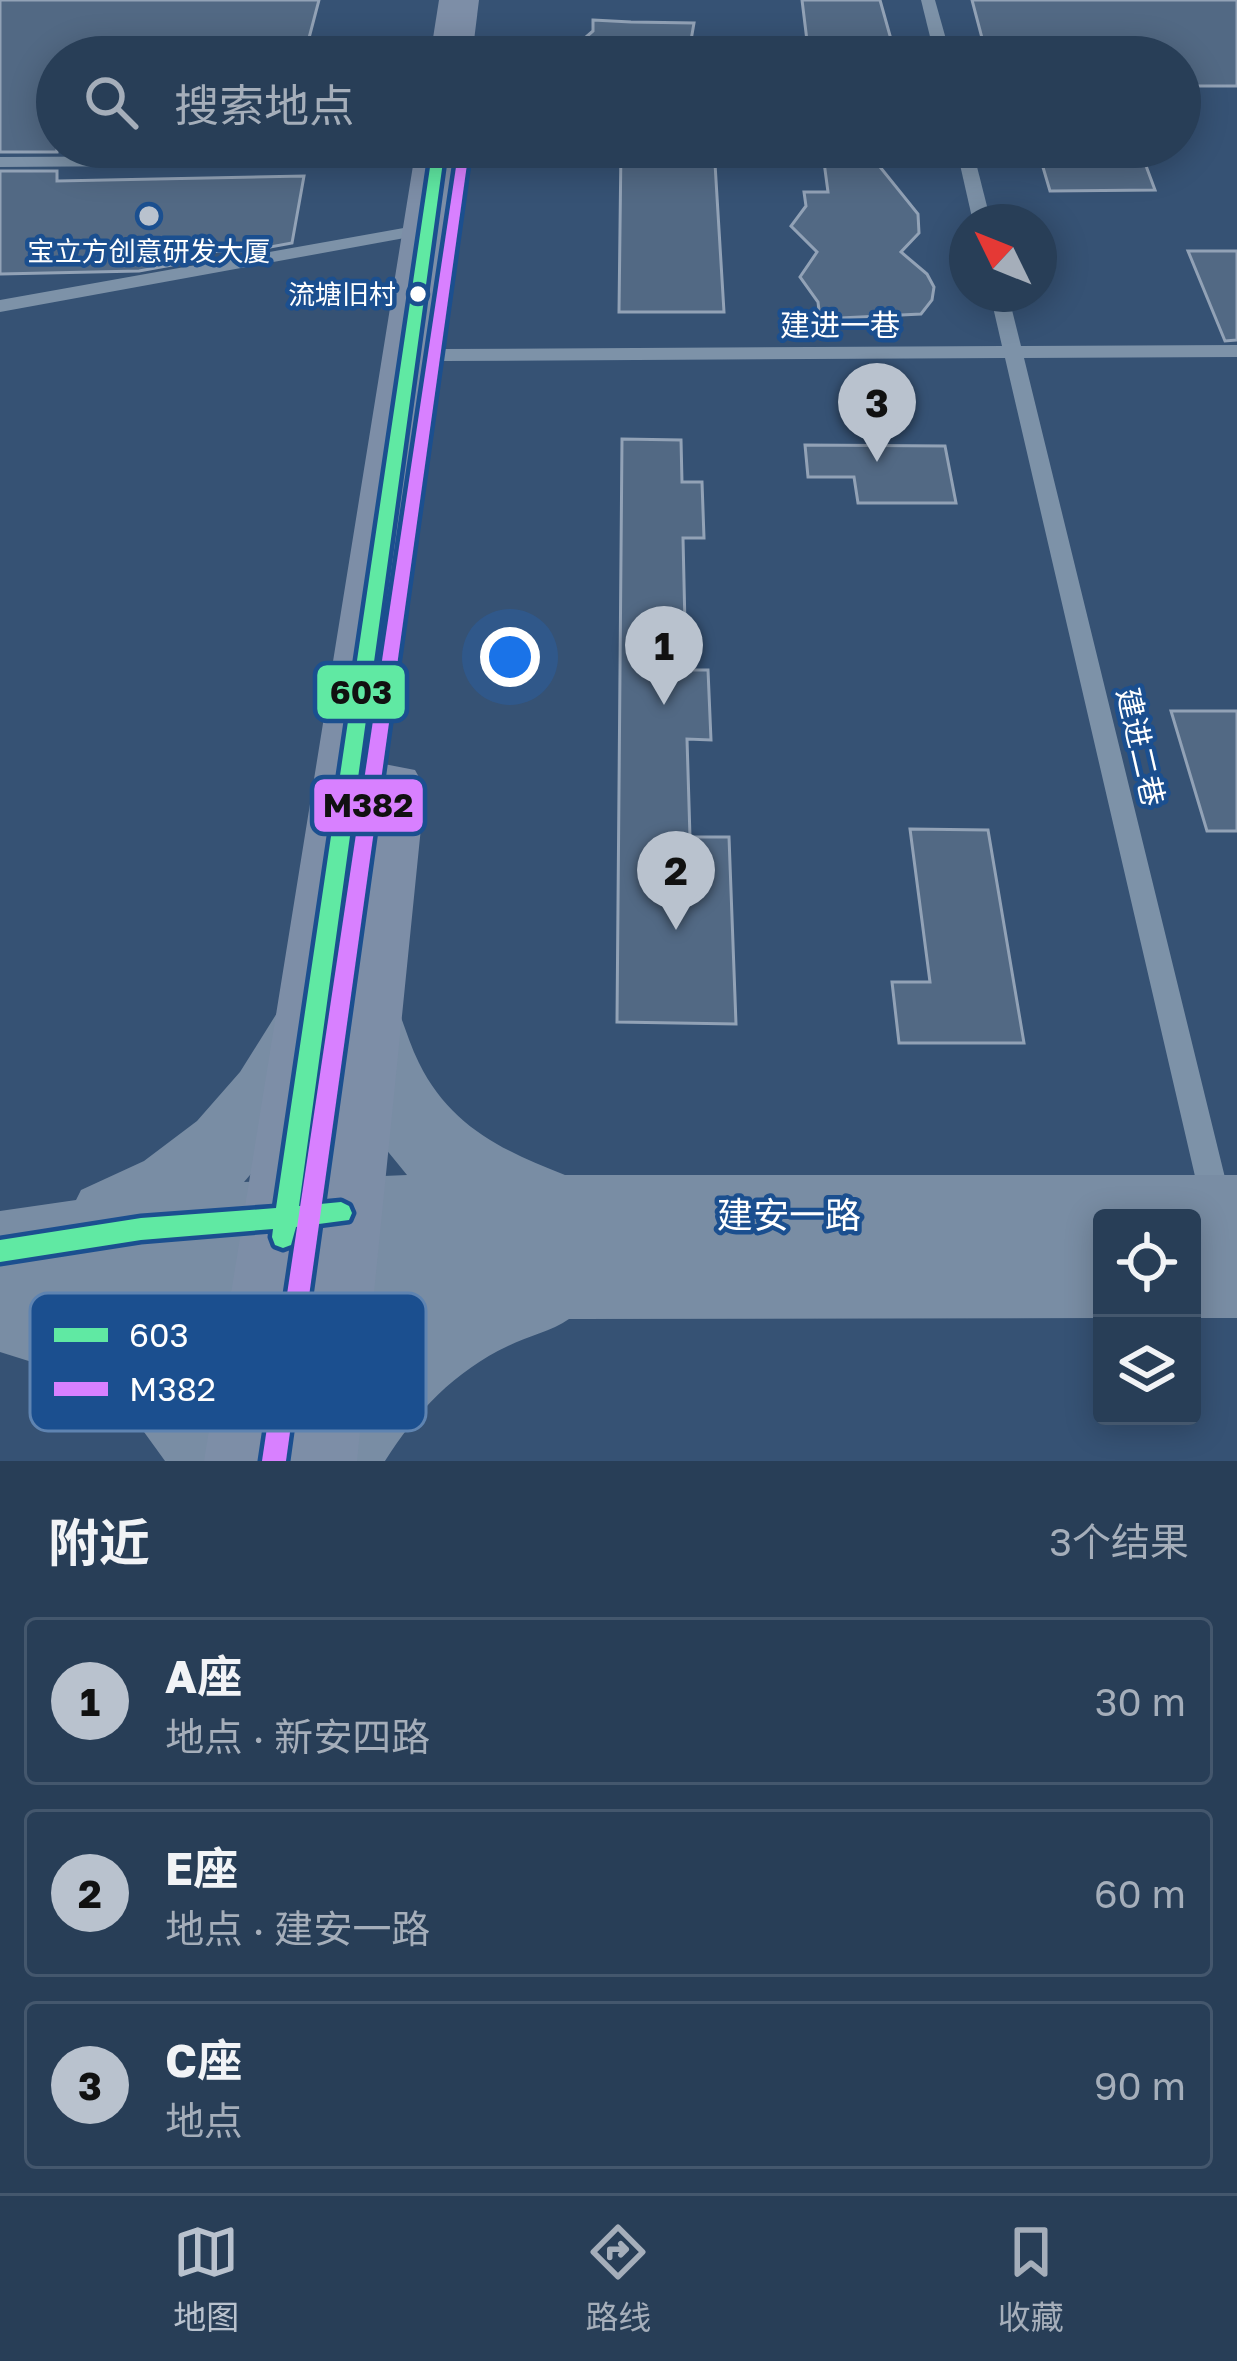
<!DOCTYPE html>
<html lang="zh">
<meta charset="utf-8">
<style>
body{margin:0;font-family:"Golos Text","Noto Sans SC",sans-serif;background:#30455d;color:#f1f3f6}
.controls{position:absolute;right:36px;bottom:36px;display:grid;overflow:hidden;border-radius:12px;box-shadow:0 6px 30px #0003}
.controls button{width:108px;height:108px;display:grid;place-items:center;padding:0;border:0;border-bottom:3px solid #44576d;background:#283e57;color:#f1f3f6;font:60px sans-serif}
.compass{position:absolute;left:949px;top:204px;width:108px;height:108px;border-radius:50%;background:#283e57;box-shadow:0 6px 30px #0003;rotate:313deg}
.you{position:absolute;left:510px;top:657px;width:42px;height:42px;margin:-30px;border:9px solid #fff;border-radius:50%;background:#1a73e8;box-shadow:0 0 0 18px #1a73e833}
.badge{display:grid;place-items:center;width:78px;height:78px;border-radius:50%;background:#b9c2ce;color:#111;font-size:39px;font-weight:700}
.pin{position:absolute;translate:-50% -99px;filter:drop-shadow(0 3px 6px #0008)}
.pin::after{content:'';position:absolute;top:63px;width:42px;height:36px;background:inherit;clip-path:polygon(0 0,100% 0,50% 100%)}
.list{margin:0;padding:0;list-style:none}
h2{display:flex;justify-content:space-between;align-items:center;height:156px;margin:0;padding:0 48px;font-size:51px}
h2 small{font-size:39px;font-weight:400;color:#a5aeba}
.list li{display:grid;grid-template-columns:78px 1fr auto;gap:36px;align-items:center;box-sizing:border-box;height:168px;margin:0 24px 24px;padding:0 24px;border:3px solid #44576d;border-radius:12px}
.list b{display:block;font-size:45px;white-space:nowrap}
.list p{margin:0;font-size:39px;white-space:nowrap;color:#a5aeba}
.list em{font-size:39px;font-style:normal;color:#a5aeba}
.icon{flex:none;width:66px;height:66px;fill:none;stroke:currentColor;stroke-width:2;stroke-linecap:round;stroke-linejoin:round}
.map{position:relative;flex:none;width:1237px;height:1461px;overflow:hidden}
.search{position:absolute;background:#283e57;box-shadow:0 6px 30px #0003;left:36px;right:36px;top:36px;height:132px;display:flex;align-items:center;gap:30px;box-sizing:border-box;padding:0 42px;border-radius:66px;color:#a5aeba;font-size:45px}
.sheet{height:732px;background:#283e57}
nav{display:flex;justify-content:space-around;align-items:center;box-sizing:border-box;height:168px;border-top:3px solid #44576d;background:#283e57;font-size:33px;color:#a5aeba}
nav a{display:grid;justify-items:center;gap:6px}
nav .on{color:#b9c2ce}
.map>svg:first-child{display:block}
.building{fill:#526984;stroke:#92a2b6;stroke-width:3}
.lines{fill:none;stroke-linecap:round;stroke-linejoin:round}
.service{fill:#7d92a8;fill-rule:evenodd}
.secondary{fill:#798da4;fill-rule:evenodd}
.primary{fill:#7d8ea7;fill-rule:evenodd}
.bus-1-casing{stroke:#1b4f8f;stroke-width:9}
.bus-2-casing{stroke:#1b4f8f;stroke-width:9}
.bus-1{fill:#60e9a3;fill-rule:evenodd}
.bus-2{fill:#d880ff;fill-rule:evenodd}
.poi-dot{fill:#b9c2ce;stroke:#1b4f8f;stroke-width:4.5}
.bus-dot{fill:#fff;stroke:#1b4f8f;stroke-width:4.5}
.labels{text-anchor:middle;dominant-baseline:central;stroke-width:9;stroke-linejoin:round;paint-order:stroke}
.far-poi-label{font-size:27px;fill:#fff;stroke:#1b4f8f}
.bus-label{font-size:27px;fill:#fff;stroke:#1b4f8f;text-anchor:end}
.street-label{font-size:30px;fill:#fff;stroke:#1b4f8f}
.near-street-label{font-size:36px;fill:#fff;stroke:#1b4f8f}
.key{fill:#1b4f8f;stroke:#5f84b1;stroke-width:3}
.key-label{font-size:33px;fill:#fff}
.line-badge{stroke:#1b4f8f;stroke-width:4.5}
.pale-badge-label{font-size:33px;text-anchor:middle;font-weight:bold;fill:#111}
</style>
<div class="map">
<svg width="1237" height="1461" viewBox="0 0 1237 1461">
<rect width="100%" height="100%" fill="#365274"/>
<g class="building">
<polygon points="0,0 319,0 304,57 57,57 57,152 0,152"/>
<polygon points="802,0 880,0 896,57 809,57"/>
<polygon points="972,0 1237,0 1237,86 1180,86 1180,57 987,57"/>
<polygon points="593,20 631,22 694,23 690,46 679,57 563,57 593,31"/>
<polygon points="621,147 714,147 724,312 619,312"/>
<polygon points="822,147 864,147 918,214 919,233 901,252 927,274 934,287 932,300 921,314 820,319 818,302 800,277 817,252 791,226 806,206 804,192 828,192"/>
<polygon points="1037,147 1139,147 1155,190 1050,191"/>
<polygon points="0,171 57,171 57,181 304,176 292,243 248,251 185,252 183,263 139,271 0,274"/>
<polygon points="1188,251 1237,251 1237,340 1225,341"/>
<polygon points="622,439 681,440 682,482 702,482 704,538 683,538 686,670 708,670 711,740 687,739 690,837 729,837 736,1024 617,1022"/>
<polygon points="805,445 945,446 956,503 858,503 854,477 808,477"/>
<polygon points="1171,711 1237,711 1237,831 1207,831"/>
<polygon points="910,829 988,830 1024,1043 899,1043 892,982 930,982"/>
</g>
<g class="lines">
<g class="service">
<polygon points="921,0 935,0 951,57 935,57"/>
<polygon points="956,147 972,147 991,222 973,222"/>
<polygon points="443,155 445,159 437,164 0,167 0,157"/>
<polygon points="426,224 432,225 432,233 0,312 0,300"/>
<polygon points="990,294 1008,294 1021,346 1237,345 1237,357 1024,358 1231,1202 1227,1212 1216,1216 1205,1212 1201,1202 1005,358 443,361 433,355 443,349 1002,346"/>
</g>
<path class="secondary" d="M364 984 391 993C402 1016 408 1041 419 1063 450 1126 503 1151 565 1175H1237V1318H1192V1218H1102V1318L569 1319C552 1331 528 1336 508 1346 455 1371 416 1412 385 1461H290C313 1406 343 1356 391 1320H332L174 1335 213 1374 260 1461H165L131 1414 86 1379 0 1352V1211L76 1200 81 1190 144 1161 197 1121 240 1072 277 1013 304 1003 328 1012 337 993ZM336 1049 376 1137 407 1175 244 1182 296 1121Z"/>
<g class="primary">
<polygon points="439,0 479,0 472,57 430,57"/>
<polygon points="416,147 462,147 384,764 415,770 425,788 357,1461 204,1461"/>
</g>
<g class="bus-1-casing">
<polygon id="bus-1" points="433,147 445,147 299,1206 341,1202 349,1206 352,1213 349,1220 296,1227 291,1245 283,1248 275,1245 272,1237 273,1229 141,1240 0,1262 0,1240 141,1218 276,1208"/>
</g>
<g class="bus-2-casing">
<polygon id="bus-2" points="459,147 469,150 286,1461 262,1461"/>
</g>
<use href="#bus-1" class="bus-1"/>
<use href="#bus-2" class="bus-2"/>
</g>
<circle class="poi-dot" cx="149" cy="216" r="12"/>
<circle class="bus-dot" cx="418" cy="294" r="10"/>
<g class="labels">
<g class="far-poi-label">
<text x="149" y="251">宝立方创意研发大厦</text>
</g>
<g class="bus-label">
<text x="396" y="294">流塘旧村</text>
</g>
<g class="street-label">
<text x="840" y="325">建进一巷</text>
<text transform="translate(1141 747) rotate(77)">建进二巷</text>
</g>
<g class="near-street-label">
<text x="789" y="1214">建安一路</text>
</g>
</g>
<rect x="30" y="1293" width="396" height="138" rx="18" class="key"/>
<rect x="54" y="1328" width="54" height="14" fill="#60e9a3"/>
<rect x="54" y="1382" width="54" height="14" fill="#d880ff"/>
<g class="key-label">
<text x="129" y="1347">603</text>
<text x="129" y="1401">M382</text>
</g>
<g class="line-badge">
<rect x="315" y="663" width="92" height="58" rx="12" fill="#60e9a3"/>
<rect x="312" y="777" width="113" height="57" rx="12" fill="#d880ff"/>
</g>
<g class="pale-badge-label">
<text x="361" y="704">603</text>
<text x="368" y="817">M382</text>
</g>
</svg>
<div class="controls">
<button><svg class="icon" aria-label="locate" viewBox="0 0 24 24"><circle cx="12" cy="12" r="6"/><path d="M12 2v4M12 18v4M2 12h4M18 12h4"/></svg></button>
<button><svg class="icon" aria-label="layers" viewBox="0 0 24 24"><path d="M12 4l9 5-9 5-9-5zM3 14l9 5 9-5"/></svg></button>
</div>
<svg class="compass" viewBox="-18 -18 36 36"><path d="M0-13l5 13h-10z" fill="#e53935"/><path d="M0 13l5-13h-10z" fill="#a5aeba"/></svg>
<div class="you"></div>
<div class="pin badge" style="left:664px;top:705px">1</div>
<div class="pin badge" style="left:676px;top:930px">2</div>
<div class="pin badge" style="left:877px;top:462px">3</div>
<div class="search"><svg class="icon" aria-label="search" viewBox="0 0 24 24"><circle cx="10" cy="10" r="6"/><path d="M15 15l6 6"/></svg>搜索地点</div>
</div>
<section class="sheet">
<h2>附近<small>3个结果</small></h2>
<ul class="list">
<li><span class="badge">1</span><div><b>A座</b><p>地点 · 新安四路</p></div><em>30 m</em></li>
<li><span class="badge">2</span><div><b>E座</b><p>地点 · 建安一路</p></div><em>60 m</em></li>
<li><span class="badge">3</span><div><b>C座</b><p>地点</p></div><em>90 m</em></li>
</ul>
</section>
<nav>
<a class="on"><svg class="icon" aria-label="map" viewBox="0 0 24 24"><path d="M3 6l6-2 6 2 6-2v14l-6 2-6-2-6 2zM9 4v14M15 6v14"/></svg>地图</a>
<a><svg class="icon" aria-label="directions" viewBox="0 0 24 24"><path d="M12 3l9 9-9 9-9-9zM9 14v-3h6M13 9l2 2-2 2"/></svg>路线</a>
<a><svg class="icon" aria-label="saved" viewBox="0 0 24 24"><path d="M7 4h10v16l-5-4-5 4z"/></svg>收藏</a>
</nav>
